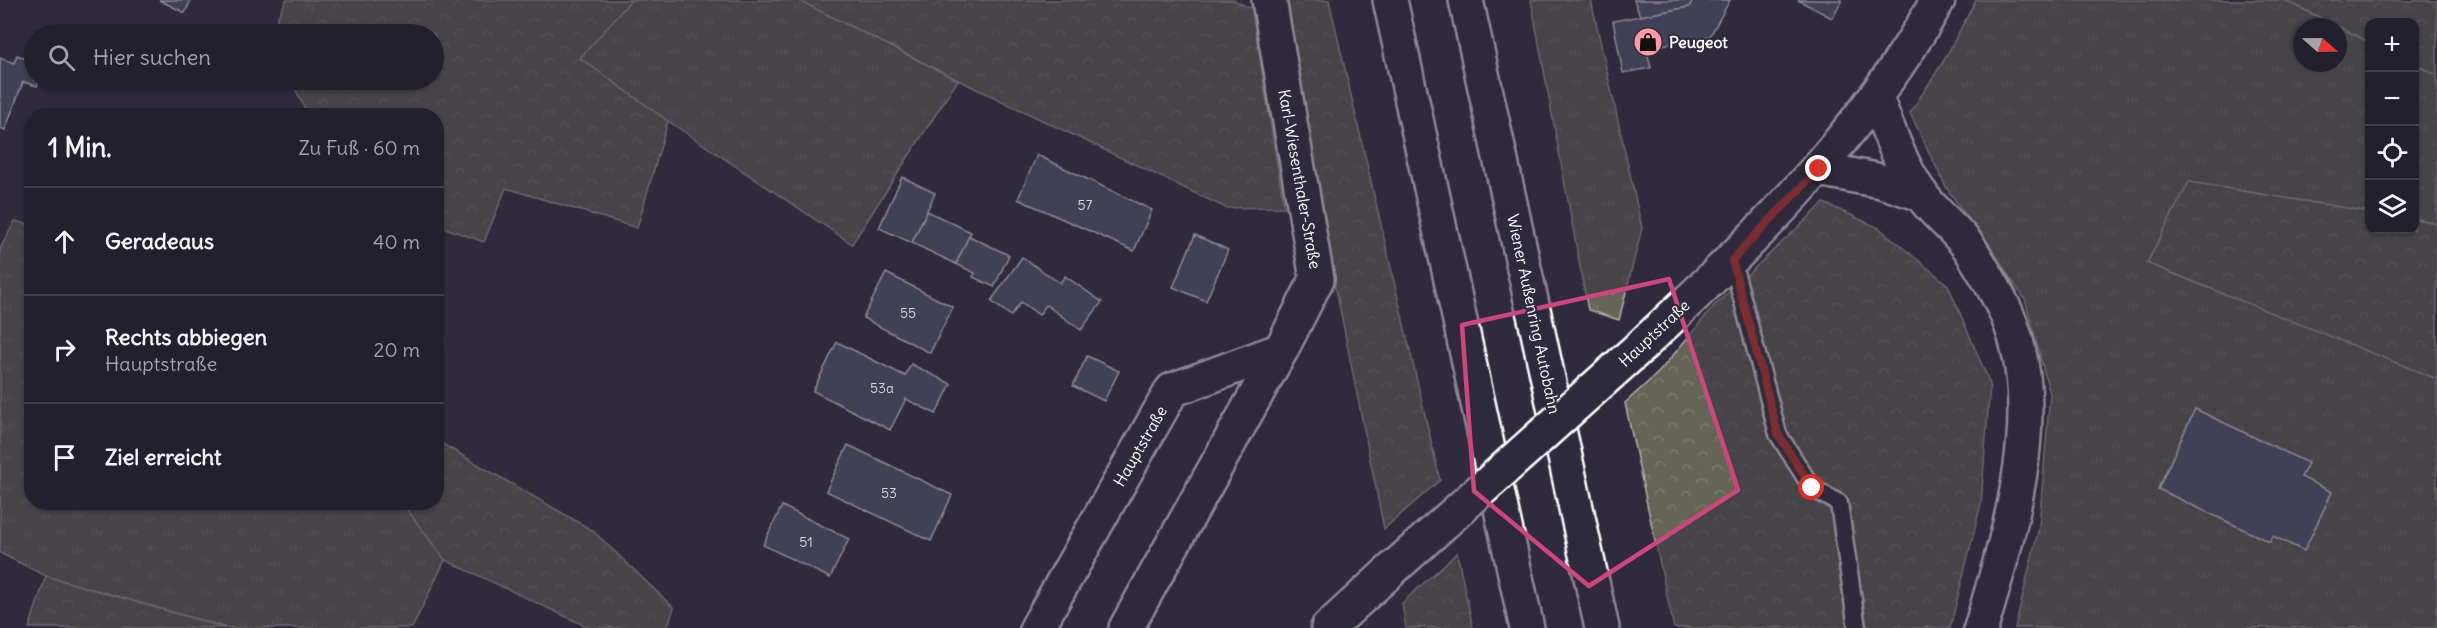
<!DOCTYPE html>
<html lang="de">
<meta charset="utf-8">
<style>
body{margin:0;font-family:Delius,sans-serif;background:#2f2d3a;color:#f1f3f6}
.controls{position:absolute;right:18px;top:18px;display:grid;overflow:hidden;border-radius:12px;box-shadow:0 2px 4px #0004}
.controls button{width:54px;height:54px;display:grid;place-items:center;padding:0;border:0;border-bottom:2px solid #403e4a;background:#23202e;color:#f1f3f6;font:30px sans-serif}
.compass{position:absolute;left:2293px;top:18px;width:54px;height:54px;border-radius:50%;background:#23202e;box-shadow:0 2px 4px #0004;rotate:110deg}
.stop{position:absolute;width:18px;height:18px;margin:-14px;border:4px solid #d93025;border-radius:50%;background:#fff}
.stop.end{background:#d93025;border-color:#fff;box-shadow:0 2px 6px #0008}
.list{margin:0;padding:0;list-style:none}
h2{display:flex;justify-content:space-between;align-items:center;height:78px;margin:0;padding:0 24px;font-size:26px}
h2 small{font-size:20px;font-weight:400;color:#a3a3aa}
.list li{display:grid;grid-template-columns:39px 1fr auto;gap:18px;align-items:center;box-sizing:border-box;height:108px;padding:0 24px;border-top:2px solid #403e4a}
.list b{display:block;font-size:22px;white-space:nowrap}
.list p{margin:0;font-size:20px;white-space:nowrap;color:#a3a3aa}
.list em{font-size:20px;font-style:normal;color:#a3a3aa}
.icon{flex:none;width:33px;height:33px;fill:none;stroke:currentColor;stroke-width:2;stroke-linecap:round;stroke-linejoin:round}
.map{position:relative;flex:none;width:2437px;height:628px;overflow:hidden}
.search{position:absolute;background:#23202e;box-shadow:0 2px 4px #0004;left:24px;top:24px;width:420px;height:66px;display:flex;align-items:center;gap:15px;box-sizing:border-box;padding:0 21px;border-radius:33px;color:#a3a3aa;font-size:22px}
.panel{position:absolute;background:#23202e;box-shadow:0 2px 4px #0004;left:24px;top:108px;width:420px;height:402px;border-radius:24px}
.map>svg:first-child{display:block}
.grass{fill:url(#grass-tufts);stroke:#b2b2ab;stroke-width:1.5;fill-rule:evenodd}
.forest{fill:url(#forest-crowns);stroke:#b2b2ab;stroke-width:1.5}
.building{fill:#575c78;stroke:#fff;stroke-width:1.5}
.lines{fill:none;stroke-linecap:round;stroke-linejoin:round}
.lane-casing{stroke:#fff;stroke-width:21}
.street-casing{stroke:#fff;stroke-width:38}
.secondary-casing{stroke:#fff;stroke-width:38}
.highway-casing{stroke:#fff;stroke-width:38}
.lane{stroke:#2f2a3d;stroke-width:16}
.street{stroke:#2f2a3d;stroke-width:33}
.secondary{stroke:#2f2a3d;stroke-width:33}
.highway{stroke:#2f2a3d;stroke-width:33}
.secondary-bridge-casing{stroke:#fff;stroke-width:38;stroke-linecap:butt}
.secondary-bridge{stroke:#2f2a3d;stroke-width:33}
.route{stroke:#d93025;stroke-width:8}
.marked{fill:none;stroke:#ce467c;stroke-width:4.5;stroke-linejoin:round}
.labels{text-anchor:middle;dominant-baseline:central;stroke-width:4.5;stroke-linejoin:round;paint-order:stroke}
.number-label{font-size:14px;fill:#d5d6dd}
.poi-label{font-size:16px;font-weight:bold;fill:#fff;stroke:#2f2a3d;text-anchor:start}
.street-label{font-size:16px;fill:#fff;stroke:#2f2a3d}
</style>
<div class="map">
<svg width="2437" height="628" viewBox="0 0 2437 628">
<defs>
<pattern id="grass-tufts" width="24" height="20" patternUnits="userSpaceOnUse" patternTransform="scale(1.5)"><rect width="24" height="20" fill="#656557"/><path d="M3 7l-1-3M5 7V3M7 7l1-3M15 17l-1-3M17 17v-4M19 17l1-3" fill="none" stroke="#7c7c70"/></pattern>
<pattern id="forest-crowns" width="20" height="18" patternUnits="userSpaceOnUse" patternTransform="scale(1.5)"><rect width="20" height="18" fill="#656557"/><path d="M2 6a3 3 0 1 1 6 0M12 15a3 3 0 1 1 6 0" fill="none" stroke="#7c7c70"/></pattern>
</defs>
<rect width="100%" height="100%" fill="#2f2a3d"/>
<filter id="ink" filterUnits="userSpaceOnUse"><feTurbulence type="fractalNoise" baseFrequency=".0167" numOctaves="2"/><feDisplacementMap in="SourceGraphic" scale="12" xChannelSelector="R" yChannelSelector="G"/><feConvolveMatrix kernelMatrix="1 2 1 2 8 2 1 2 1" color-interpolation-filters="sRGB"/></filter>
<g filter="url(#ink)">
<g class="grass">
<polygon points="631,0 798,0 958,80 852,244 668,121 580,58"/>
<polygon points="1531,0 1591,0 1642,228 1619,320 1588,310"/>
<path d="M1976 0H2284L2369 42V212L2189 182 2147 263 2437 379V628H2015L2039 527 2050 394 2025 299 1946 187 1910 113 1943 62ZM2302 27H2338V63H2302Z"/>
<polygon points="2414,64 2437,75 2437,223 2415,219"/>
<polygon points="15,221 31,225 32,502 402,503 445,560 412,628 227,628 46,576 0,553 0,249"/>
</g>
<g class="forest">
<polygon points="286,0 631,0 580,58 668,121 637,228 506,188 484,242 437,225 436,116 308,115 291,80 434,80 434,34 270,34"/>
<polygon points="798,0 1234,0 1252,9 1284,207 1226,208 958,80"/>
<polygon points="1284,0 1329,0 1440,480 1384,529 1337,294 1315,206"/>
<polygon points="2285,0 2437,1 2437,75 2415,64 2414,22 2370,22 2369,42"/>
<polygon points="2189,182 2369,212 2370,230 2414,230 2415,219 2437,223 2437,379 2147,263"/>
<polygon points="1824,203 1879,228 1948,285 1990,384 1981,504 1950,628 1674,628 1625,403 1659,372 1715,305"/>
<polygon points="437,333 445,336 437,393 436,333"/>
<polygon points="437,441 592,530 674,608 667,628 590,628 445,560 402,503 436,502"/>
<polygon points="1457,553 1473,628 1406,628 1402,603"/>
<polygon points="46,576 227,628 29,628"/>
</g>
<g class="building">
<polygon points="159,0 191,0 185,13"/>
<polygon points="1634,0 1693,0 1689,7 1640,16"/>
<polygon points="1693,0 1730,0 1710,36 1646,48 1651,68 1623,73 1613,21 1689,7"/>
<polygon points="1798,0 1842,0 1832,18"/>
<polygon points="17,55 34,62 34,80 39,80 37,86 23,82 5,130 0,128 0,58 14,63"/>
<polygon points="1037,155 1152,210 1134,251 1018,199"/>
<polygon points="902,177 935,193 912,243 879,228"/>
<polygon points="927,211 971,232 956,264 912,243"/>
<polygon points="1195,235 1228,250 1206,301 1173,287"/>
<polygon points="969,236 1009,255 994,287 973,277 975,273 956,264"/>
<polygon points="1022,257 1060,283 1065,276 1102,302 1081,330 1046,305 1039,315 1021,302 1011,316 991,301"/>
<polygon points="886,273 953,307 930,353 863,318"/>
<polygon points="837,342 905,376 911,364 951,384 936,414 906,399 890,430 813,391"/>
<polygon points="1087,356 1119,371 1104,401 1073,386"/>
<polygon points="2195,409 2308,463 2301,477 2332,492 2304,551 2273,536 2270,542 2158,489"/>
<polygon points="848,445 952,495 931,541 826,491"/>
<polygon points="782,506 849,539 830,578 763,545"/>
</g>
<g class="lines">
<g class="lane-casing">
<polyline id="lane" points="1732,260 1778,434 1812,488 1839,503 1857,628"/>
</g>
<g class="street-casing">
<g id="street">
<polyline points="1269,0 1317,279 1281,350"/>
<polyline points="1037,628 1172,390 1281,350 1126,628"/>
</g>
</g>
<g class="secondary-casing">
<g id="secondary">
<path d="M1640 347C1753 241 1861 137 1938 0"/>
<polyline points="1328,628 1387,574"/>
</g>
</g>
<g class="highway-casing">
<g id="highway">
<polyline points="1390,0 1527,628"/>
<polyline points="1466,0 1602,628"/>
<path d="M1876 98C1889 131 1900 164 1920 193 1934 214 1957 229 1971 250 1990 281 2010 312 2018 348 2040 437 2006 543 1981 628"/>
<polyline points="1819,169 1881,181 1921,194"/>
</g>
</g>
<use href="#lane" class="lane"/>
<use href="#street" class="street"/>
<use href="#secondary" class="secondary"/>
<use href="#highway" class="highway"/>
<g class="secondary-bridge-casing">
<polyline id="secondary-bridge" points="1387,574 1640,347"/>
</g>
<use href="#secondary-bridge" class="secondary-bridge"/>
</g>
</g>
<g class="lines" filter="url(#ink)">
<polyline class="route" points="1812,488 1778,434 1732,260 1819,169"/>
</g>
<path d="M0 0H2437V628H0ZM1669 279 1738 490 1589 586 1474 491 1462 325Z" fill="#2f2a3d" fill-opacity=".55" fill-rule="evenodd"/>
<path class="marked" d="M1669 279 1738 490 1589 586 1474 491 1462 325Z"/>
<defs>
<g id="shop-disc" transform="scale(1.5)"><circle r="9.5" fill="#ff9aa2" stroke="#2f2a3d"/><path d="M-5-2.5h2.3a2.7 3.5 0 0 1 5.4 0H5L5.5 6h-11ZM-1.5-2.5h3a1.5 2.3 0 0 0-3 0Z" fill="#111"/></g>
</defs>
<g fill-rule="evenodd">
<use href="#shop-disc" x="1648" y="42"/>
</g>
<g class="labels">
<g class="number-label">
<text x="1085" y="205">57</text>
<text x="908" y="313">55</text>
<text x="882" y="388">53a</text>
<text x="889" y="493">53</text>
<text x="806" y="542">51</text>
</g>
<g class="poi-label">
<text x="1669" y="42">Peugeot</text>
</g>
<g class="street-label">
<text transform="translate(1300 179) rotate(80)">Karl-Wiesenthaler-Straße</text>
<text transform="translate(1534 314) rotate(78)">Wiener Außenring Autobahn</text>
<text transform="translate(1654 333) rotate(-43)">Hauptstraße</text>
<text transform="translate(1140 446) rotate(-60)">Hauptstraße</text>
</g>
</g>
</svg>
<div class="controls">
<button>+</button>
<button>−</button>
<button><svg class="icon" aria-label="locate" viewBox="0 0 24 24"><circle cx="12" cy="12" r="6"/><path d="M12 2v4M12 18v4M2 12h4M18 12h4"/></svg></button>
<button><svg class="icon" aria-label="layers" viewBox="0 0 24 24"><path d="M12 4l9 5-9 5-9-5zM3 14l9 5 9-5"/></svg></button>
</div>
<svg class="compass" viewBox="-18 -18 36 36"><path d="M0-13l5 13h-10z" fill="#e53935"/><path d="M0 13l5-13h-10z" fill="#a3a3aa"/></svg>
<div class="stop" style="left:1812px;top:488px"></div>
<div class="stop end" style="left:1819px;top:169px"></div>
<div class="search"><svg class="icon" aria-label="search" viewBox="0 0 24 24"><circle cx="10" cy="10" r="6"/><path d="M15 15l6 6"/></svg>Hier suchen</div>
<section class="panel">
<h2>1 Min.<small>Zu Fuß · 60 m</small></h2>
<ul class="list">
<li><svg class="icon" aria-label="ahead" viewBox="0 0 24 24"><path d="M12 20V5M6 11l6-6 6 6"/></svg><div><b>Geradeaus</b></div><em>40 m</em></li>
<li><svg class="icon" aria-label="right" viewBox="0 0 24 24"><path d="M7 20v-9h11M14 6l5 5-5 5"/></svg><div><b>Rechts abbiegen</b><p>Hauptstraße</p></div><em>20 m</em></li>
<li><svg class="icon" aria-label="arrive" viewBox="0 0 24 24"><path d="M6 21V4h12l-3 4 3 4H6"/></svg><div><b>Ziel erreicht</b></div></li>
</ul>
</section>
</div>
